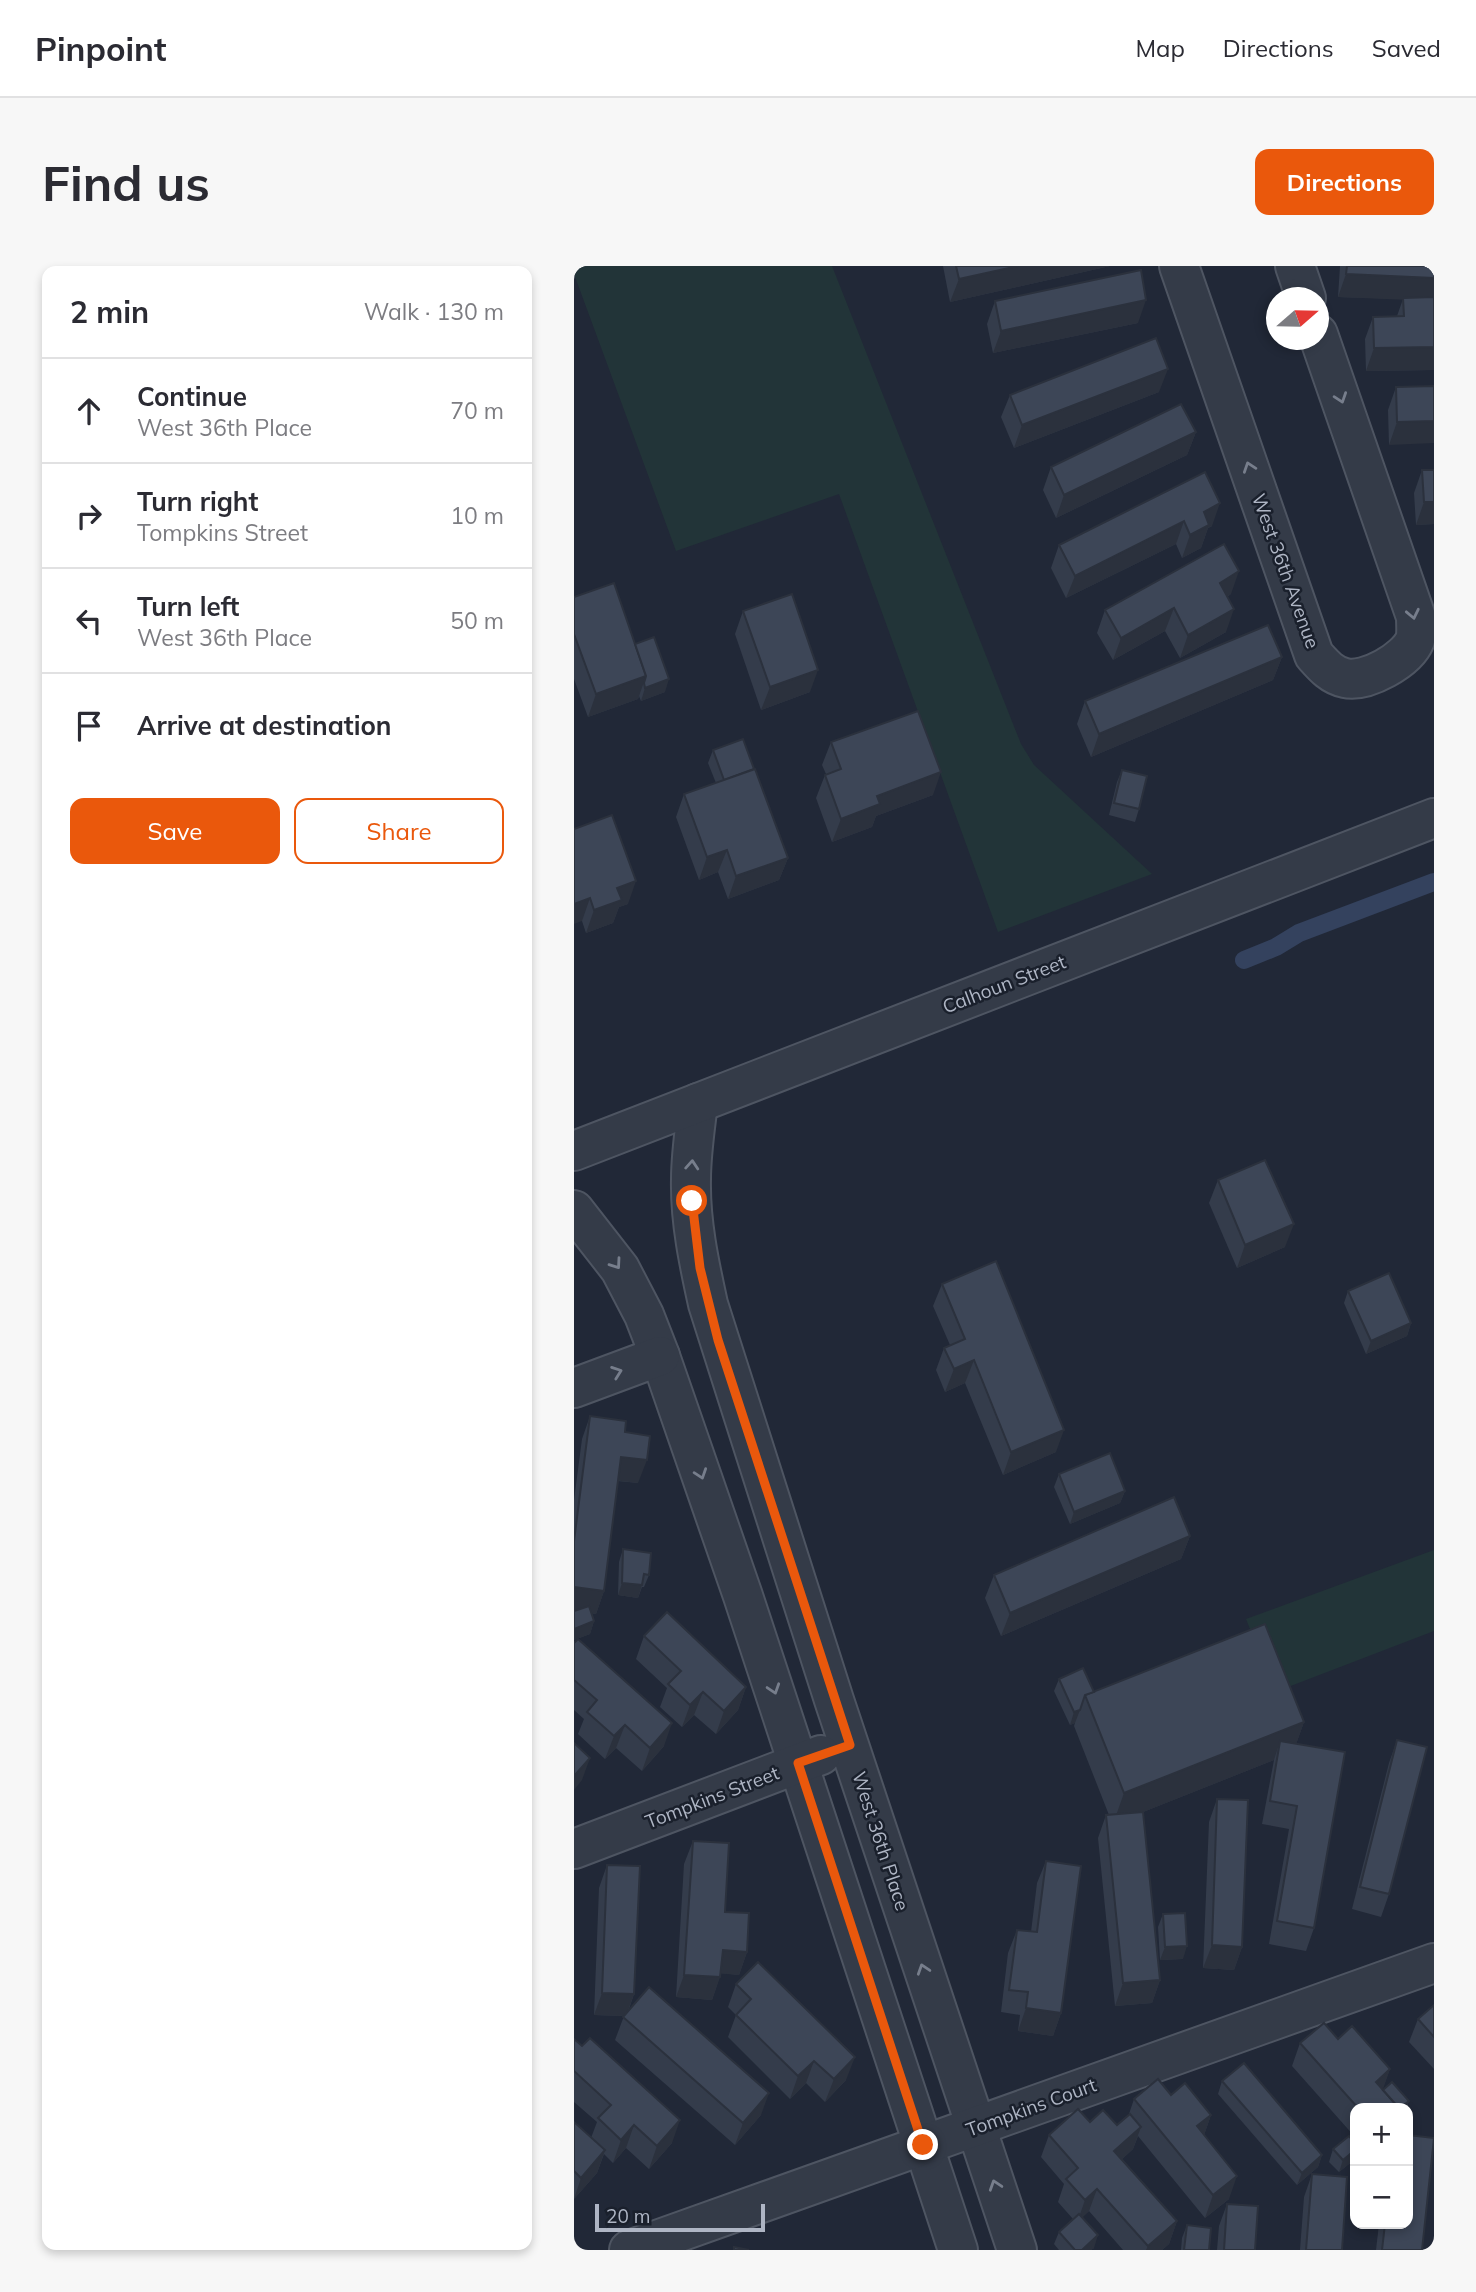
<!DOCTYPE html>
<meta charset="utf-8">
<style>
body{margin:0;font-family:Mulish,sans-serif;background:#f7f7f7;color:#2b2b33}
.controls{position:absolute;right:21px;bottom:21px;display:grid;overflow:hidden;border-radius:14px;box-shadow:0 4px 10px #0003}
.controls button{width:63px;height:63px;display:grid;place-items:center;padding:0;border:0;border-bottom:2px solid #e1e1e2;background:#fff;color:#2b2b33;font:35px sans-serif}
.compass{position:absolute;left:692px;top:21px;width:63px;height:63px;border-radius:50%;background:#fff;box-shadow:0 4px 10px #0003;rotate:70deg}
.scale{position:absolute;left:21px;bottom:18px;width:170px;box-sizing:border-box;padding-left:7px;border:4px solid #aeb5c4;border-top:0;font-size:19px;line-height:24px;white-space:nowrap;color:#aeb5c4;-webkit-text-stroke:5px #1a202c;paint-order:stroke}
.stop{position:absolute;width:21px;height:21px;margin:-16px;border:5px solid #ea580c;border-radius:50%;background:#fff}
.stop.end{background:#ea580c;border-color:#fff;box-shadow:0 2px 7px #0008}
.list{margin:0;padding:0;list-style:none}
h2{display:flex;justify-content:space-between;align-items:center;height:91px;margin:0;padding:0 28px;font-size:30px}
h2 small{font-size:23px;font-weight:400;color:#7c7c81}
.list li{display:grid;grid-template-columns:46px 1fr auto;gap:21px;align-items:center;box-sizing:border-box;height:105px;padding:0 28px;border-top:2px solid #e1e1e2}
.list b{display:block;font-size:26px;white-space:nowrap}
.list p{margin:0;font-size:23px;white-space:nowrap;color:#7c7c81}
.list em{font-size:23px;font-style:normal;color:#7c7c81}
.actions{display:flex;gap:14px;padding:21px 28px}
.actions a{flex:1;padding:16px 0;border:2px solid #ea580c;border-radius:14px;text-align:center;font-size:24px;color:#ea580c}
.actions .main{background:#ea580c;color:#fff}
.icon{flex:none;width:38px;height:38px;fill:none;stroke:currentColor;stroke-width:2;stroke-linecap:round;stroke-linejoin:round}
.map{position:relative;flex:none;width:860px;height:1984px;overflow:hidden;border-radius:14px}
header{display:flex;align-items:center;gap:42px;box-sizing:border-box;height:98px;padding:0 35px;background:#fff;border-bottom:2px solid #e1e1e2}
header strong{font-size:33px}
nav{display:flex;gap:38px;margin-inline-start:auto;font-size:24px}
.intro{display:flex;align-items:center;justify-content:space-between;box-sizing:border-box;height:168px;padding:0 42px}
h1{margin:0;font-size:49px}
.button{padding:18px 32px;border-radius:14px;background:#ea580c;color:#fff;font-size:24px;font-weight:700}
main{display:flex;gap:42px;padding:0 42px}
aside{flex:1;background:#fff;border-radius:14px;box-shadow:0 4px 10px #0003}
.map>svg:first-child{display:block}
.green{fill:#223438}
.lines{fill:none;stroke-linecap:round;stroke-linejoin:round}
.stream{stroke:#34425e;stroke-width:18}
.minor-casing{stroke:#4e5562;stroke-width:42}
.minor{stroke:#343b48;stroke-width:38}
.wall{fill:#343c4b}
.shaded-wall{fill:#2b313d}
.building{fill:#3d4657;stroke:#2b313d;stroke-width:2}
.oneway{stroke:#777e8c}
.route{stroke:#ea580c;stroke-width:9}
.labels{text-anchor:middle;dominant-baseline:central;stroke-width:5;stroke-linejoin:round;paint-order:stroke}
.street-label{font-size:19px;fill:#aeb5c4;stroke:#1a202c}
</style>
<header>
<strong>Pinpoint</strong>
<nav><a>Map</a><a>Directions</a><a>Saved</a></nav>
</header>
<div class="intro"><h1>Find us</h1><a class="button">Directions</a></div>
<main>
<aside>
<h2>2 min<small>Walk · 130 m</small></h2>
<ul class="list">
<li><svg class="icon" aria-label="ahead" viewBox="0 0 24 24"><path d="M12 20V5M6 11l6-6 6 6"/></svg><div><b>Continue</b><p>West 36th Place</p></div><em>70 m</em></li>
<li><svg class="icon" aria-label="right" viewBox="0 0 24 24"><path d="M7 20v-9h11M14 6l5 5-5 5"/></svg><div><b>Turn right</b><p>Tompkins Street</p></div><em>10 m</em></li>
<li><svg class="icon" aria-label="left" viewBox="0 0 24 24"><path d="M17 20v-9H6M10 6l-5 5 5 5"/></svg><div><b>Turn left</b><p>West 36th Place</p></div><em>50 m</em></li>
<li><svg class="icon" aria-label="arrive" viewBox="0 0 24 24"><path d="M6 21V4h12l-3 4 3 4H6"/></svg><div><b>Arrive at destination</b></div></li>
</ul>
<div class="actions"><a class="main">Save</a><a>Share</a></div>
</aside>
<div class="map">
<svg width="860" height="1984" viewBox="0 0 860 1984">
<rect width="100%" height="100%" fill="#212837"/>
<g class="green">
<polygon points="0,0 258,0 447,478 460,499 578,608 424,666 265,228 102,285 0,8"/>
<polygon points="860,1284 860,1365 701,1426 672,1353"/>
</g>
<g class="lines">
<polyline class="stream" points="670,694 702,681 725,667 860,616"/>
<g class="minor-casing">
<g id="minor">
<path d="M605 0 740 389C749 399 757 409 771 412 792 417 833 394 841 374 843 368 842 358 842 351L744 68"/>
<polyline points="721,0 732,32"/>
<path d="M124 837C121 862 117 888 117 913 116 955 125 997 134 1038L260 1434 443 1984"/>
<polyline points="0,885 860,552"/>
<polyline points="0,944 46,1003 70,1049 86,1090 169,1330 384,1984"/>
<polyline points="0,1122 86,1090"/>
<polyline points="0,1583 247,1489"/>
<polyline points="55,1984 860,1697"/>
</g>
</g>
<use href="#minor" class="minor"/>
</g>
<g class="wall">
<polygon points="369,0 536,0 376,36"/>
<polygon points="766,0 860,0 860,104 792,105 791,73 799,51 823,50 829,33 764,31"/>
<polygon points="421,35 564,57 419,87 413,58"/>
<polygon points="860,120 815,179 814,144 822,121"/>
<polygon points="585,126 440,182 427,151 436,129"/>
<polygon points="622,166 613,189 482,252 469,224 477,201"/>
<polygon points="848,204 860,204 860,258 842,259 840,227"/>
<polygon points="631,206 638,260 634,262 627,282 608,292 602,278 492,332 477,302 485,279"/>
<polygon points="657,328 653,331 652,366 606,392 591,365 539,394 523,367 531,344"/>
<polygon points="0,331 61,378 91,426 67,435 65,430 64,433 14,451 0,413"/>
<polygon points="169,345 236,426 187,444 161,368"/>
<polygon points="708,391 699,414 517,491 503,458 511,435"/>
<polygon points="257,476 359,529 302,550 298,561 258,576 242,532 251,509 252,508 248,499"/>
<polygon points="139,484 214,592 205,614 154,633 144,606 125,614 102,551 110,528 142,517 134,497"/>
<polygon points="548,504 565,543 561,556 535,549 543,516"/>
<polygon points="0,563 54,638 45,641 39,657 12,667 8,655"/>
<polygon points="644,914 711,981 663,1002 635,937"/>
<polygon points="368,1018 482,1186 429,1209 391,1117 371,1126 362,1104 370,1082 376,1079 359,1040"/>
<polygon points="774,1025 837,1057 833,1070 792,1088 770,1037"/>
<polygon points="16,1150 51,1166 64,1217 44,1215 30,1325 22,1348 17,1347 20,1355 16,1368 0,1374 0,1234 8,1173"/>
<polygon points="485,1208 551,1225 546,1237 496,1258 480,1221"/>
<polygon points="616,1270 607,1293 427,1370 411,1332 420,1309"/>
<polygon points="49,1283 75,1309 70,1321 68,1321 64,1332 44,1329 45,1296"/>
<polygon points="70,1370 172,1421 164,1444 142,1468 120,1449 108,1461 86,1441 93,1422 62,1393"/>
<polygon points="0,1377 90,1480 68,1505 42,1482 31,1493 4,1468 10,1453 0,1444"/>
<polygon points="485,1413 520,1426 730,1456 722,1478 740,1662 732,1685 695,1678 715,1563 688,1558 700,1494 569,1546 586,1714 578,1737 541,1740 524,1572 532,1549 535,1549 500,1460 501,1457 496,1459 480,1425"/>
<polygon points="823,1474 815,1628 807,1651 778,1643 815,1497"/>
<polygon points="643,1533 668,1681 660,1704 629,1702 635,1556"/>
<polygon points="119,1575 151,1646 173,1686 165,1709 147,1707 138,1734 102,1731 110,1598"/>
<polygon points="472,1595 487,1747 479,1770 444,1765 446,1749 427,1746 434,1687 443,1664 457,1666 463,1617"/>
<polygon points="33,1599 60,1728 54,1746 187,1849 161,1879 41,1774 50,1750 20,1749 25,1622"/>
<polygon points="589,1648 609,1693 586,1694 584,1661"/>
<polygon points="162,1718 272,1814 251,1836 232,1817 216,1833 154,1771 162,1749 154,1741"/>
<polygon points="860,1739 860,1803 835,1776 844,1753"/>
<polygon points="0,1773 98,1877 75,1903 52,1882 39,1897 30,1888 23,1907 0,1933 0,1856 17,1872 23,1856 0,1836"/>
<polygon points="764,1773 816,1803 808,1824 835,1835 832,1842 781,1842 781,1871 718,1800 726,1777"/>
<polygon points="648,1815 748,1889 744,1901 723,1919 644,1828"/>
<polygon points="597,1829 637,1849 630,1869 655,1933 631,1952 564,1870 559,1883 548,1893 603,1955 595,1978 588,1984 549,1984 515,1945 508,1951 520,1982 517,1984 485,1984 480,1978 485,1966 499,1953 484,1936 490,1918 467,1891 475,1869 543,1859 555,1848 560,1833"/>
<polygon points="759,1883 780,1894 765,1906 755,1896"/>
<polygon points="738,1908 768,1984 726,1984 730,1931"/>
<polygon points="653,1938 681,1984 643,1984 645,1960"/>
<polygon points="805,1958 834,1958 848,1984 802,1984"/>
<polygon points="613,1959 635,1984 607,1984 608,1972"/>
</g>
<g class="shaded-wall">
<polygon points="444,0 536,0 376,36 385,13"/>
<polygon points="772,8 860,12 860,35 764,31"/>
<polygon points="572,34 564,57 419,87 427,65"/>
<polygon points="860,81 860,104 792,105 800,82"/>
<polygon points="594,103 585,126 440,182 448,159"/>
<polygon points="860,155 860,177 815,179 823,156"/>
<polygon points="622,166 613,189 482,252 490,229"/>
<polygon points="850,236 860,236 860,258 842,259"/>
<polygon points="646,237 638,260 634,262 627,282 608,292 616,269 630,246"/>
<polygon points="610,255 602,278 492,332 501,310"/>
<polygon points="665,305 657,328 637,340 646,317"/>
<polygon points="600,342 591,365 539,394 547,372"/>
<polygon points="660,343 652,366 606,392 614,369"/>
<polygon points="708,391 699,414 517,491 525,468"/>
<polygon points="244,404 236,426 187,444 196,421"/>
<polygon points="72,410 64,433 14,451 22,428"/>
<polygon points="95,413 91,426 67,435 71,422"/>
<polygon points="367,506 359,529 302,550 298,561 258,576 267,553 303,530"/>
<polygon points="153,584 144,606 125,614 133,591"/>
<polygon points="214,592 205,614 154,633 162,610"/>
<polygon points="62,615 54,638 45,641 39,657 12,667 20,644 43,622"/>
<polygon points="16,632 8,655 0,658 0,638"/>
<polygon points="720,958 711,981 663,1002 671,979"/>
<polygon points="837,1057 833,1070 792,1088 797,1075"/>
<polygon points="400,1094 391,1117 371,1126 380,1103"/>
<polygon points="490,1164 482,1186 429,1209 437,1186"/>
<polygon points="47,1191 73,1194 64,1217 39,1214"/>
<polygon points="551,1225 546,1237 496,1258 500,1246"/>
<polygon points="616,1270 607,1293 427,1370 436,1347"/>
<polygon points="48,1317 68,1319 64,1332 44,1329"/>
<polygon points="0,1321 30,1325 22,1348 0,1345"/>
<polygon points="20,1355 16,1368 0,1374 0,1363"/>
<polygon points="172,1421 164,1444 142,1468 150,1445"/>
<polygon points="129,1426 120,1449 108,1461 116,1439"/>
<polygon points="506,1444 501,1457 496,1459 500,1446"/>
<polygon points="730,1456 719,1487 706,1475 700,1494 539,1558 550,1527"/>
<polygon points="98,1457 90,1480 68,1505 76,1482"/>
<polygon points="51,1459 42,1482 31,1493 40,1470"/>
<polygon points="16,1492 8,1514 0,1524 0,1510"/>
<polygon points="638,1679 668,1681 660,1704 629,1702"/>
<polygon points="613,1680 609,1693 586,1694 591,1681"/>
<polygon points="149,1684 173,1686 165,1709 140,1707"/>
<polygon points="110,1709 146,1711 138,1734 102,1731"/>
<polygon points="586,1714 578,1737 541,1740 549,1717"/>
<polygon points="28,1727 60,1728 52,1750 20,1749"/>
<polygon points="452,1742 487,1747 479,1770 444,1765"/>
<polygon points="281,1791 272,1814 251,1836 260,1813"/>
<polygon points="240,1795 232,1817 216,1833 224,1810"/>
<polygon points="816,1803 808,1826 802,1816"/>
<polygon points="195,1827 187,1849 161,1879 169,1857"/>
<polygon points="835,1835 832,1842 826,1842"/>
<polygon points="637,1849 629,1872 623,1860"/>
<polygon points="106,1854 98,1877 75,1903 83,1880"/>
<polygon points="60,1859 52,1882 39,1897 47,1874"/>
<polygon points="567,1861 559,1883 532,1908 540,1885"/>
<polygon points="31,1884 23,1907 0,1933 7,1912"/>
<polygon points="781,1884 780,1894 765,1906 769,1894"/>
<polygon points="748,1889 744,1901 723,1919 728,1907"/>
<polygon points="663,1910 655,1933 631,1952 639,1929"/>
<polygon points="523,1923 515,1945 503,1957 511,1934"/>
<polygon points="603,1955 595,1978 588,1984 572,1984 574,1980"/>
<polygon points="524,1969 520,1982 517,1984 508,1984"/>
</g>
<g class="building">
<polygon points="382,0 444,0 385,13"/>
<polygon points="773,0 860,0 860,12 772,8"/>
<polygon points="567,4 572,34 427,65 421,35"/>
<polygon points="860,31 860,81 800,82 799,51 830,50 829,32"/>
<polygon points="582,72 594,103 448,159 436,129"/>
<polygon points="860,120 860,155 823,156 822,121"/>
<polygon points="607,138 622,166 490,229 477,201"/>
<polygon points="848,204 860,204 860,236 850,236"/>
<polygon points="631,206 646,237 630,246 635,259 616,269 610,255 501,310 485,279"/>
<polygon points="650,278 665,305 646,317 660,343 614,369 600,342 547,372 531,344"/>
<polygon points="40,317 72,410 22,428 0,368 0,331"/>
<polygon points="218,328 244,404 196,421 169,345"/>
<polygon points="694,359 708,391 525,468 511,435"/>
<polygon points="80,371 95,413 71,422 70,417 72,410 61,378"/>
<polygon points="344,445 367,506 303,530 306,538 267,553 251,509 267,503 257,476"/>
<polygon points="169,473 180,503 150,514 139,484"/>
<polygon points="181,503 214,592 162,610 153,584 133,591 110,528"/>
<polygon points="548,504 573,510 565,543 540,537"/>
<polygon points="38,549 62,615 43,622 48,634 20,644 16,632 0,638 0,563"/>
<polygon points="691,894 720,958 671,979 644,914"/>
<polygon points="422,995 490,1164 437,1186 400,1094 380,1103 370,1082 391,1073 368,1018"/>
<polygon points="815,1007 837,1057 797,1075 774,1025"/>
<polygon points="16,1150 52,1155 51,1166 76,1170 73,1194 47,1191 30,1325 0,1321 0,1275"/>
<polygon points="536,1187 551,1225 500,1246 485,1208"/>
<polygon points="600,1231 616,1270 436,1347 420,1309"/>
<polygon points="49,1283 77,1287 75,1309 70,1308 68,1319 48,1317"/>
<polygon points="15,1340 20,1355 0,1363 0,1345"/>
<polygon points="93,1346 172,1421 150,1445 129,1426 116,1439 94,1418 107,1405 70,1370"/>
<polygon points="691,1358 730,1456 550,1527 511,1429"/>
<polygon points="4,1373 98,1457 76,1482 51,1459 40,1470 13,1446 23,1434 0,1414 0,1377"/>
<polygon points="509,1402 520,1426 511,1429 506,1444 500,1446 485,1413"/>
<polygon points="823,1474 853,1481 815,1628 786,1621"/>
<polygon points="706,1475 771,1486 740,1662 703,1655 723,1540 696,1535"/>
<polygon points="0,1477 16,1492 0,1510"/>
<polygon points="643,1533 674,1534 668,1681 638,1679"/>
<polygon points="569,1546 586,1714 549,1717 532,1549"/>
<polygon points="119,1575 155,1577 151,1646 175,1647 173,1686 149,1684 146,1711 110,1709"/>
<polygon points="472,1595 507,1600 487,1747 452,1742 454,1726 435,1724 443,1664 463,1666"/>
<polygon points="33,1599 66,1600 60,1728 28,1727"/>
<polygon points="611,1647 613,1680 591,1681 589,1648"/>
<polygon points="184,1696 281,1791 260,1813 240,1795 224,1810 162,1749 177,1733 162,1718"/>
<polygon points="75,1721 195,1827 169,1857 49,1751"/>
<polygon points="860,1739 860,1771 844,1753"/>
<polygon points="750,1757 764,1773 778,1760 816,1803 802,1816 825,1842 784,1842 726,1777"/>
<polygon points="16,1772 106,1854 83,1880 60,1859 47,1874 24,1852 37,1839 0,1805 0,1773 8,1780"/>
<polygon points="670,1797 748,1889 728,1907 648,1815"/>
<polygon points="584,1813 597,1829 611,1817 637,1849 623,1860 663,1910 639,1929 560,1833"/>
<polygon points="818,1816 835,1835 826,1842 825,1842 809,1824"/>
<polygon points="504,1843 516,1856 529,1844 543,1859 556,1848 567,1861 540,1885 603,1955 574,1980 523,1923 511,1934 492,1913 504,1902 475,1869"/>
<polygon points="0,1856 31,1884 7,1912 0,1905"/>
<polygon points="834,1869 860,1872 848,1984 808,1984 811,1958 834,1958"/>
<polygon points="775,1870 781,1878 781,1884 769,1894 759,1883"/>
<polygon points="738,1908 773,1911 768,1984 732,1984"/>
<polygon points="653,1938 684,1940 681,1984 650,1984"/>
<polygon points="505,1948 524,1969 508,1984 501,1984 485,1966"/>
<polygon points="613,1959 637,1962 635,1984 610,1984"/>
<polygon points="160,1981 175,1984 160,1984"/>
</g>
<defs><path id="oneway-chevron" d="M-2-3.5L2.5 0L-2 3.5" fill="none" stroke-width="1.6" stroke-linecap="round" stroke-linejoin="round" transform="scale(1.75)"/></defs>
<g class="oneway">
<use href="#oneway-chevron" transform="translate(767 132) rotate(71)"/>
<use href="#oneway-chevron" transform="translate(675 201) rotate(-109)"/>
<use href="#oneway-chevron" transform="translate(839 348) rotate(78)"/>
<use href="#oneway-chevron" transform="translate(118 899) rotate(-86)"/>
<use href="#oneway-chevron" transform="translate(42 998) rotate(55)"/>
<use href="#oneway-chevron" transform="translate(43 1106) rotate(-20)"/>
<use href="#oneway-chevron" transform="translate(127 1208) rotate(71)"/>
<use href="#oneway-chevron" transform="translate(200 1423) rotate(72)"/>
<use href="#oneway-chevron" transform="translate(349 1703) rotate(-108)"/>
<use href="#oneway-chevron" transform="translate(421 1919) rotate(-108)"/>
</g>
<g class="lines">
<polyline class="route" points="118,935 126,1002 144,1074 276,1479 224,1497 349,1879"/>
</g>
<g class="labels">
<g class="street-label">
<text transform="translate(712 305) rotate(70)">West 36th Avenue</text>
<text transform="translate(430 718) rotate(-21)">Calhoun Street</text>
<text transform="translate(138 1531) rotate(-21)">Tompkins Street</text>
<text transform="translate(307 1575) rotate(72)">West 36th Place</text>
<text transform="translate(457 1841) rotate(-20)">Tompkins Court</text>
</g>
</g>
</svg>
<div class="controls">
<button>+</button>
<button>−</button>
</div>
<svg class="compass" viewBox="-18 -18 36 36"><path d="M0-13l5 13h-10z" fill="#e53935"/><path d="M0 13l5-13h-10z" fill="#7c7c81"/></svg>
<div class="scale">20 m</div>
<div class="stop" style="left:118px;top:935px"></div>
<div class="stop end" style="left:349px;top:1879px"></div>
</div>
</main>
